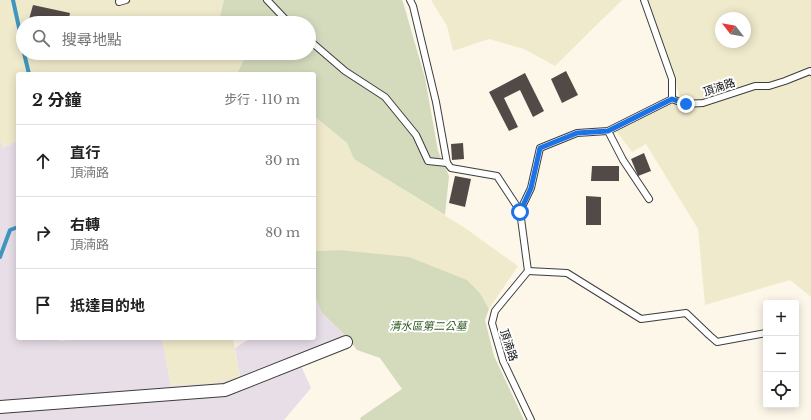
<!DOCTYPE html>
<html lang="zh-TW">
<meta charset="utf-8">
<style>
body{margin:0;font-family:"Libre Baskerville","Noto Sans TC",serif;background:#f2f2f2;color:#222}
.controls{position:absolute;right:12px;bottom:12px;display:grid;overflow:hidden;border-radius:4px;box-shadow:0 2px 10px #0003}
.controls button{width:36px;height:36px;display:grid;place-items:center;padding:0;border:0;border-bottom:1px solid #e0e0e0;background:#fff;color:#222;font:20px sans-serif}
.compass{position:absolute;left:715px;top:12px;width:36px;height:36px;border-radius:50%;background:#fff;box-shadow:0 2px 10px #0003;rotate:301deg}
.stop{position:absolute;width:12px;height:12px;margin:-9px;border:3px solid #1a73e8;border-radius:50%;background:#fff}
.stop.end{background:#1a73e8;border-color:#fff;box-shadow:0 1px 4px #0008}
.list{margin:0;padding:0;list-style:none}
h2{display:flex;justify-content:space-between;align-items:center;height:52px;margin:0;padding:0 16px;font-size:17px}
h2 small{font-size:13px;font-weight:400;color:#767676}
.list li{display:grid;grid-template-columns:26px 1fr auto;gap:12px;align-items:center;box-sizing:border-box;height:72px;padding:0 16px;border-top:1px solid #e0e0e0}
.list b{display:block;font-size:15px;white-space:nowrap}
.list p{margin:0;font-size:13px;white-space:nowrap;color:#767676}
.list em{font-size:13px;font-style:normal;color:#767676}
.icon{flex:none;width:22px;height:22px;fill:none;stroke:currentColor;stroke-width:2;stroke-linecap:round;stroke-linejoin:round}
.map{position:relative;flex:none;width:811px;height:420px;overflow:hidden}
.search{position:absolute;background:#fff;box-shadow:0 2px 10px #0003;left:16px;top:16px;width:300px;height:44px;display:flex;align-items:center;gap:10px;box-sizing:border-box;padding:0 14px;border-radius:22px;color:#767676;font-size:15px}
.panel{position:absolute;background:#fff;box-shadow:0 2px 10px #0003;left:16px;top:72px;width:300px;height:268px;border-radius:4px}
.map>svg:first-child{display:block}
.industrial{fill:#e7dee8}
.farmland{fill:#f0eacc;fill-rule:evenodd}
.cemetery{fill:#d4dbbd}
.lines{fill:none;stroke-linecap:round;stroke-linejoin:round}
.stream{stroke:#4096bf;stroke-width:4}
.building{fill:#514a47}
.lane-casing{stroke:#3d3d3d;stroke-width:8}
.street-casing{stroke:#3d3d3d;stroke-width:14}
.lane{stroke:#fff;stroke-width:6}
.street{stroke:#fff;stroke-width:12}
.route{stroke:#1a73e8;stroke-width:5}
.labels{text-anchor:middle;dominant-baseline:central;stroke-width:4;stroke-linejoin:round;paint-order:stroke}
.street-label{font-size:11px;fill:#0a0a0a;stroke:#fff}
.park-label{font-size:11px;font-style:italic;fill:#325a22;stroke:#fff}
</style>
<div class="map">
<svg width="811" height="420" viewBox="0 0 811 420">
<rect width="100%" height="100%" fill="#fdf7e9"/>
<polygon class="industrial" points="0,139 3,148 18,140 18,338 59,338 60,341 81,338 162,338 171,386 240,377 235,348 251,338 314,338 314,300 316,299 322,313 347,337 352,344 301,366 311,388 284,420 0,420"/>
<g class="farmland">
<polygon points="0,0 224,0 219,20 223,23 23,23 23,53 247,53 237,74 18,74 18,140 3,148 0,139"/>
<polygon points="431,0 622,0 555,66 524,49 489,39 453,51 447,26"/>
<path d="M642 0H811V297L790 280 705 305 698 229 646 144 632 152 614 128 671 103 682 105 669 61ZM721 18H745V42H721Z"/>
<polygon points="314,116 347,143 354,159 465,228 518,266 489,309 480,293 339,250 314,251"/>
<polygon points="162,338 233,338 240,377 219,383 171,386"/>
</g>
<g class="cemetery">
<polygon points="224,0 402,0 403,2 425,78 438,151 449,176 445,215 354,159 347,143 314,116 314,74 237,74 247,53 309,53 309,23 223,23 219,20"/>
<polygon points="339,250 409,257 467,280 480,293 489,309 485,320 494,356 524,420 361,420 360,418 402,389 380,358 357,350 347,337 322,313 314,294 314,251"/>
</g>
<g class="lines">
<g class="stream">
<polyline points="13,0 23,46"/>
<polyline points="24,53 29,74"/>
<polyline points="0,257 10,230 18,227"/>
</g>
</g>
<g class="building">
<polygon points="33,5 70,13 68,23 28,23"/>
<polygon points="566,71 578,95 562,103 551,79"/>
<polygon points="525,73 544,111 533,117 520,90 504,98 518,127 509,131 489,92"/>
<polygon points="463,143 464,159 452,160 451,144"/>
<polygon points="644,153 651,171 638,176 631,159"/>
<polygon points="592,166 619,166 619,181 591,181"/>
<polygon points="455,176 471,179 465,207 449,203"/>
<polygon points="586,196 601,197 601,225 586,225"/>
</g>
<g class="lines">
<g class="lane-casing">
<g id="lane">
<polyline points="267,0 289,23"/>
<polyline points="410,0 413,6 436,102 447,163 451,168 497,176 520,211 528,271 495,311 492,323 503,361 531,420"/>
<polyline points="644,0 672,79 672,99"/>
<polyline points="119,2 126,0"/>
<polyline points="309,40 345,71 385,97 416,135 428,161 447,163"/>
<polyline points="608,131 623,160 649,199"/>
<polyline points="520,211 531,188 540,148 577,133 608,131 672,99 685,104 703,103 755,86 769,86 785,81 810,71 811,72"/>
<polyline points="528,271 567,273 641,319 686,313 709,335 717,342 766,333"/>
</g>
</g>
<g class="street-casing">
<polyline id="street" points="0,407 225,390 346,342"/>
</g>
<use href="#lane" class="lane"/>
<use href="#street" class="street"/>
</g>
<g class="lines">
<polyline class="route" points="520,212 531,188 540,148 577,133 608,131 672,99 686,104"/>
</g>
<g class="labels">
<g class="street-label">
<text transform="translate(719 87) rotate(-18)">頂湳路</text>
<text transform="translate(509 345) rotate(72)">頂湳路</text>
</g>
<g class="park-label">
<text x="428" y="326">清水區第二公墓</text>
</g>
</g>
</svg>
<div class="controls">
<button>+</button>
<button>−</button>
<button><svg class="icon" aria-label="locate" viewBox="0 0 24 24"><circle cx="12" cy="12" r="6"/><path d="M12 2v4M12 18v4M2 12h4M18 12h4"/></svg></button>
</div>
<svg class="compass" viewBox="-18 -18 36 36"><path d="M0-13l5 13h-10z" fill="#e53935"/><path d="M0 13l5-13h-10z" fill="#767676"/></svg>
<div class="stop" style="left:520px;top:212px"></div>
<div class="stop end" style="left:686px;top:104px"></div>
<div class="search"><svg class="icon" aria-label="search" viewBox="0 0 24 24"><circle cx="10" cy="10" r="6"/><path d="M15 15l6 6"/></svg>搜尋地點</div>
<section class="panel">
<h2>2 分鐘<small>步行 · 110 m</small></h2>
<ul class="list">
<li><svg class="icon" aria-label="ahead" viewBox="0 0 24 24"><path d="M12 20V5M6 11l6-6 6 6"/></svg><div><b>直行</b><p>頂湳路</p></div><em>30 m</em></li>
<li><svg class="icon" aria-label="right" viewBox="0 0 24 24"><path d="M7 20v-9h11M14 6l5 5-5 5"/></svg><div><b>右轉</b><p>頂湳路</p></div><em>80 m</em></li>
<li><svg class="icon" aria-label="arrive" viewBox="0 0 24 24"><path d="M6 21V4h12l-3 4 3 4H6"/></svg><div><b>抵達目的地</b></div></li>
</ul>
</section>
</div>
